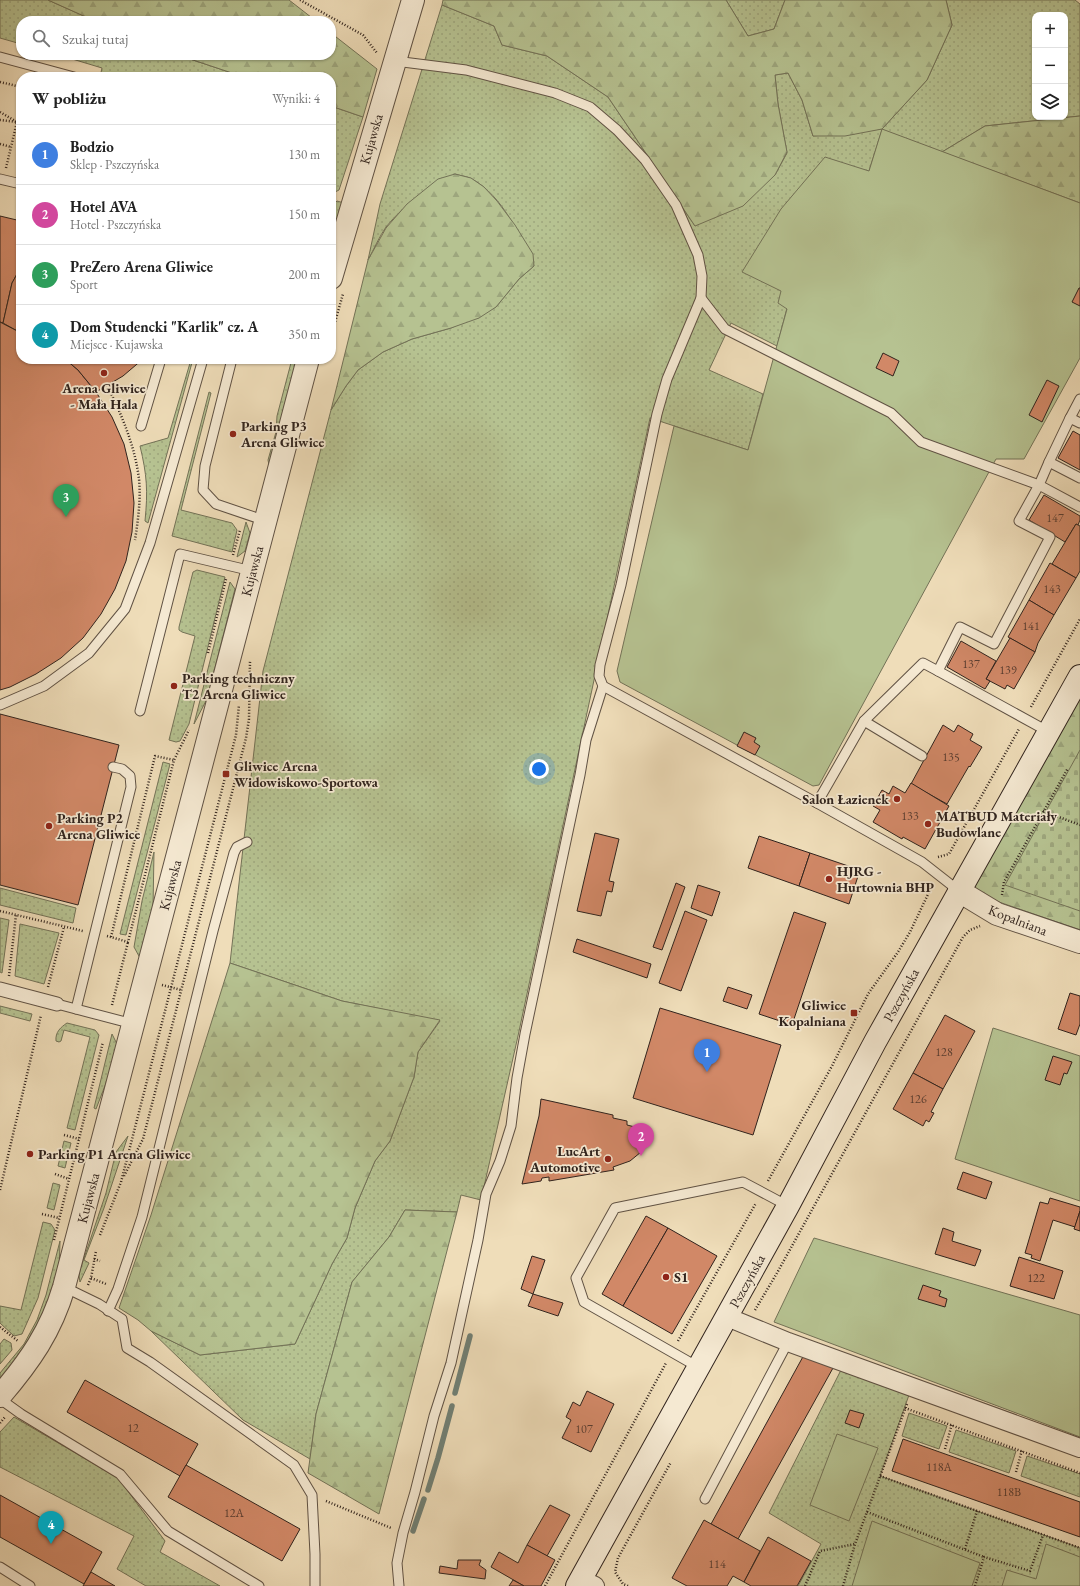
<!DOCTYPE html>
<html lang="pl">
<meta charset="utf-8">
<style>
body{margin:0;font-family:"EB Garamond",serif;background:#f6f6f6;color:#222}
.controls{position:absolute;right:12px;top:12px;display:grid;overflow:hidden;border-radius:8px;box-shadow:0 1px 3px #0004}
.controls button{width:36px;height:36px;display:grid;place-items:center;padding:0;border:0;border-bottom:1px solid #e0e0e0;background:#fff;color:#222;font:20px sans-serif}
.you{position:absolute;left:539px;top:769px;width:14px;height:14px;margin:-10px;border:3px solid #fff;border-radius:50%;background:#1a73e8;box-shadow:0 0 0 6px #1a73e833}
.badge{display:grid;place-items:center;width:26px;height:26px;border-radius:50%;background:#8f2418;color:#fff;font-size:13px;font-weight:700}
.pin{position:absolute;translate:-50% -33px;filter:drop-shadow(0 1px 2px #0008)}
.pin::after{content:'';position:absolute;top:21px;width:14px;height:12px;background:inherit;clip-path:polygon(0 0,100% 0,50% 100%)}
.list{margin:0;padding:0;list-style:none}
h2{display:flex;justify-content:space-between;align-items:center;height:52px;margin:0;padding:0 16px;font-size:17px}
h2 small{font-size:13px;font-weight:400;color:#767676}
.list li{display:grid;grid-template-columns:26px 1fr auto;gap:12px;align-items:center;box-sizing:border-box;height:60px;padding:0 16px;border-top:1px solid #e0e0e0}
.list b{display:block;font-size:15px;white-space:nowrap}
.list p{margin:0;font-size:13px;white-space:nowrap;color:#767676}
.list em{font-size:13px;font-style:normal;color:#767676}
.icon{flex:none;width:22px;height:22px;fill:none;stroke:currentColor;stroke-width:2;stroke-linecap:round;stroke-linejoin:round}
.map{position:relative;flex:none;width:1080px;height:1586px;overflow:hidden}
.search{position:absolute;background:#fff;box-shadow:0 1px 3px #0004;left:16px;top:16px;width:320px;height:44px;display:flex;align-items:center;gap:10px;box-sizing:border-box;padding:0 14px;border-radius:16px;color:#767676;font-size:15px}
.panel{position:absolute;background:#fff;box-shadow:0 1px 3px #0004;left:16px;top:72px;width:320px;height:292px;border-radius:16px}
.map>svg:first-child{display:block}
.grass{fill:url(#grass-dots);stroke:#737257;fill-rule:evenodd}
.forest{fill:url(#forest-firs);stroke:#737257}
.cemetery{fill:url(#cemetery-stones);stroke:#737257}
.green{fill:#b6c291;stroke:#737257}
.lines{fill:none;stroke-linecap:round;stroke-linejoin:round}
.stream{stroke:#707f74;stroke-width:5.5}
.building{fill:#d18867;stroke:#30231d}
.service-casing{stroke:#605244;stroke-width:11}
.pedestrian-casing{stroke:#605244;stroke-width:15}
.minor-casing{stroke:#605244;stroke-width:20}
.tertiary-casing{stroke:#605244;stroke-width:24}
.secondary-casing{stroke:#30231d;stroke-width:24}
.path{stroke:#30231d;stroke-width:2.5;stroke-dasharray:1 2;stroke-linecap:butt}
.service{stroke:#f5e9d2;stroke-width:9}
.pedestrian{stroke:#f5e9d2;stroke-width:13}
.minor{stroke:#f5e9d2;stroke-width:18}
.tertiary{stroke:#f5e9d2;stroke-width:22}
.secondary{stroke:#f5e9d2;stroke-width:22}
.poi-dot{fill:#8f2418;stroke:#f5e9d2;stroke-width:1.5}
.labels{text-anchor:middle;dominant-baseline:central;stroke-width:3.5;stroke-linejoin:round;paint-order:stroke}
.number-label{font-size:12px;fill:#583c30}
.street-label{font-size:14px;fill:#30231d;stroke:#f5e9d2}
.poi-label{font-size:14px;font-weight:bold;fill:#30231d;stroke:#f5e9d2;text-anchor:start}
</style>
<div class="map">
<svg width="1080" height="1586" viewBox="0 0 1080 1586">
<defs>
<pattern id="grass-dots" width="8" height="8" patternUnits="userSpaceOnUse"><rect width="8" height="8" fill="#b6c291"/><path d="M2 2h.1M6 6h.1" fill="none" stroke="#9da67d" stroke-width="1.8" stroke-linecap="round"/></pattern>
<pattern id="forest-firs" width="22" height="20" patternUnits="userSpaceOnUse"><rect width="22" height="20" fill="#b6c291"/><path d="M5 1l3.5 6h-7zM16 11l3.5 6h-7z" fill="#9da67d"/></pattern>
<pattern id="cemetery-stones" width="16" height="16" patternUnits="userSpaceOnUse"><rect width="16" height="16" fill="#b6c291"/><path d="M2 7V4a2 2 0 0 1 4 0v3zM10 15v-3a2 2 0 0 1 4 0v3z" fill="#9da67d"/></pattern>
</defs>
<rect width="100%" height="100%" fill="#efddb9"/>
<filter id="stains"><feTurbulence type="fractalNoise" baseFrequency=".005" numOctaves="4"/><feColorMatrix values="0 0 0 0 .2 0 0 0 0 .09 0 0 0 0 .02 0 0 0 .5 -.17"/></filter>
<radialGradient id="worn" r=".72"><stop offset=".6" stop-color="#630" stop-opacity="0"/><stop offset="1" stop-color="#630" stop-opacity=".3"/></radialGradient>
<g class="grass">
<polygon points="0,0 48,0 95,21 21,21 21,44 0,38"/>
<polygon points="726,0 785,0 774,29 748,36"/>
<path d="M946 0H1075L1080 4V116L985 126 942 152 882 130 869 171 782 291 787 308 777 346 731 323 709 370 763 394 748 450 650 418 518 1036 481 1200 461 1195 457 1212 405 1210 389 1237 352 1282 316 1414 310 1459 243 1420 151 1331 200 1355 295 1344 332 1264 347 1238 355 1208 375 1161 390 1141 414 1077 418 1052 440 1021 342 1001 230 963 263 671 331 410 346 386 358 370 383 352 412 339 451 328 496 307 519 279 534 266C520 236 503 196 472 179 467 176 460 176 455 174 429 189 405 203 386 227 379 237 374 249 368 260L380 204 442 5 494 26 502 45 547 56 608 97 695 226 775 175 787 153 778 104 775 75 788 73 802 100 813 136 882 129 927 80 952 25ZM1035 15H1065V117H1035Z"/>
<polygon points="59,55 178,55 244,77 100,77 102,68"/>
<polygon points="331,106 363,117 339,190 335,192 331,191"/>
<polygon points="337,201 344,203 336,224 331,228 331,208 332,206"/>
<path d="M185 359H193L148 523 145 521C148 491 147 475 140 446L168 438 190 363Z"/>
<polygon points="292,359 299,359 269,465 268,460 276,432 277,416"/>
<polygon points="209,392 211,393 181,510 232,523 237,530 232,552 172,536"/>
<polygon points="246,522 250,533 245,551 237,557"/>
<polygon points="197,570 225,577 189,724 180,741 176,742 169,740 195,636 182,632 179,630 179,627 193,572"/>
<polygon points="230,582 235,589 207,699 194,724"/>
<polygon points="163,762 170,764 126,935 120,934"/>
<polygon points="154,852 153,908 140,958 134,947 142,901"/>
<polygon points="0,888 76,908 73,923 0,905"/>
<polygon points="0,918 9,920 2,973 0,972"/>
<polygon points="20,924 59,933 44,984 15,976"/>
<polygon points="0,1006 32,1014 30,1021 0,1013"/>
<path d="M67 1023 95 1030 99 1035 75 1130 67 1128 90 1037 64 1030 61 1041 59 1042 56 1041C55 1032 61 1027 67 1023Z"/>
<polygon points="112,1034 118,1046 113,1065 96,1109 94,1108"/>
<polygon points="128,1136 104,1208 84,1260 89,1263 80,1282 79,1276 80,1270 106,1193 116,1152"/>
<polygon points="64,1141 71,1143 65,1168 58,1166"/>
<polygon points="53,1183 60,1185 54,1210 47,1208"/>
<polygon points="43,1222 51,1224 55,1230 38,1298 22,1334 14,1336 0,1323 0,1306 21,1310"/>
<polygon points="60,1241 59,1275 52,1297 27,1347 0,1382 0,1373 24,1344 37,1320 46,1295"/>
<polygon points="4,1339 11,1343 12,1350 0,1364 0,1344"/>
<polygon points="841,1370 909,1395 880,1476 1080,1548 1080,1586 798,1586 821,1544 769,1513"/>
<polygon points="909,1413 947,1426 939,1449 902,1436"/>
<polygon points="14,1417 118,1478 165,1541 160,1552 220,1586 146,1586 117,1569 134,1536 0,1467 0,1432"/>
<polygon points="956,1430 1016,1451 1009,1473 949,1452"/>
<polygon points="1027,1456 1080,1474 1080,1497 1021,1476"/>
</g>
<g class="forest">
<polygon points="48,0 289,0 316,21 95,21"/>
<polygon points="443,0 726,0 748,36 774,29 785,0 946,0 952,25 927,80 882,129 845,136 813,136 802,100 788,73 775,75 778,104 787,152 775,175 743,206 695,226 608,97 547,56 502,45 494,26 442,5"/>
<polygon points="331,33 377,69 363,117 331,106 331,77 244,77 178,55 331,55"/>
<polygon points="1080,116 1080,203 942,152 985,126"/>
<polygon points="455,174 471,178 484,187 497,201 515,225 533,254 534,266 519,279 496,307 479,318 451,328 412,339 383,352 358,370 346,386 331,410 368,260 386,228 407,204 438,179"/>
<polygon points="1080,683 1080,930 970,892"/>
<polygon points="230,963 342,1001 440,1020 418,1052 414,1077 390,1141 375,1161 355,1208 347,1238 332,1264 295,1344 200,1355 151,1331 138,1320 119,1308 151,1215"/>
<polygon points="405,1210 457,1212 379,1514 308,1473 316,1414 352,1282 389,1237"/>
</g>
<polygon class="cemetery" points="1080,750 1080,911 1005,885"/>
<g class="green">
<polygon points="882,129 1080,203 1080,358 1024,459 996,459 819,785 813,786 620,682 617,671 674,426 748,450 787,309 778,303 781,291 742,272 781,209 825,157 869,171"/>
<polygon points="993,1028 1080,1056 1080,1201 955,1159"/>
<polygon points="814,1238 1080,1315 1080,1437 774,1322"/>
<polygon points="837,1434 878,1448 849,1521 810,1505"/>
<polygon points="872,1521 980,1563 972,1586 852,1586"/>
<polygon points="1046,1544 1080,1557 1080,1586 1002,1586 1007,1570 1036,1579"/>
</g>
<g class="lines">
<g class="stream">
<polyline points="455,1393 470,1336"/>
<polyline points="428,1490 438,1458 452,1406"/>
<polyline points="413,1531 424,1499"/>
</g>
</g>
<g class="building">
<polygon points="0,216 21,221 21,267 12,283 3,323 0,322"/>
<polygon points="21,267 21,333 3,323 12,283"/>
<polygon points="1079,288 1080,288 1080,306 1072,302"/>
<polygon points="0,322 21,333 21,359 65,359 78,370 96,392 112,417 124,444 131,473 134,503 132,532 126,561 115,589 101,614 83,638 61,658 36,674 10,687 0,690"/>
<polygon points="883,353 899,361 893,376 876,368"/>
<polygon points="65,359 143,359 123,376 96,392 78,370"/>
<polygon points="1047,380 1059,386 1042,422 1029,415"/>
<polygon points="1073,431 1080,435 1080,470 1058,458"/>
<polygon points="1044,495 1080,516 1080,520 1078,525 1076,524 1065,542 1029,520"/>
<polygon points="1076,524 1080,526 1080,571 1076,578 1052,564"/>
<polygon points="1050,563 1076,578 1054,615 1029,600"/>
<polygon points="1029,600 1054,615 1038,643 1035,652 1008,637"/>
<polygon points="1010,638 1035,652 1014,689 1007,685 1005,689 986,679"/>
<polygon points="961,641 996,661 986,679 990,681 985,689 947,667"/>
<polygon points="0,714 119,745 78,905 0,885"/>
<polygon points="943,725 954,732 958,725 973,734 970,740 982,747 970,767 969,766 947,804 911,784"/>
<polygon points="744,732 756,738 754,742 760,746 755,755 737,746"/>
<polygon points="911,783 949,806 925,849 903,837 902,839 873,822 880,810 873,806 882,790 889,794 893,786 905,793"/>
<polygon points="595,833 619,839 609,881 614,882 612,892 607,891 601,916 577,911"/>
<polygon points="759,836 810,853 799,886 748,868"/>
<polygon points="810,853 860,870 849,904 799,886"/>
<polygon points="676,883 685,887 662,950 653,947"/>
<polygon points="698,885 720,892 712,916 691,908"/>
<polygon points="685,911 707,920 681,991 659,983"/>
<polygon points="794,912 826,923 792,1025 759,1014"/>
<polygon points="577,939 651,964 647,978 573,952"/>
<polygon points="728,987 752,995 747,1009 723,1001"/>
<polygon points="1070,993 1080,996 1080,1024 1076,1035 1058,1029"/>
<polygon points="660,1008 781,1045 753,1135 633,1098"/>
<polygon points="945,1015 975,1031 943,1089 913,1073"/>
<polygon points="1053,1056 1072,1062 1067,1074 1064,1073 1060,1085 1045,1080"/>
<polygon points="913,1073 943,1089 931,1112 934,1113 929,1122 926,1120 923,1126 893,1109"/>
<polygon points="541,1099 613,1115 613,1118 627,1121 627,1125 651,1131 641,1152 630,1161 613,1167 614,1170 549,1181 549,1177 542,1178 541,1181 522,1184 539,1116"/>
<polygon points="963,1172 992,1182 986,1199 957,1189"/>
<polygon points="1050,1198 1080,1207 1080,1211 1075,1227 1053,1220 1040,1261 1031,1258 1032,1255 1025,1253 1040,1202 1048,1204"/>
<polygon points="1080,1211 1080,1231 1074,1229"/>
<polygon points="646,1216 668,1228 623,1306 602,1294"/>
<polygon points="668,1228 717,1256 672,1334 623,1306"/>
<polygon points="943,1228 954,1232 952,1241 981,1250 975,1266 935,1254"/>
<polygon points="532,1256 545,1260 533,1294 521,1289"/>
<polygon points="1019,1257 1063,1271 1054,1299 1010,1286"/>
<polygon points="923,1285 941,1291 939,1296 947,1299 945,1307 918,1299"/>
<polygon points="533,1294 563,1303 558,1316 528,1306"/>
<polygon points="805,1353 833,1368 738,1539 711,1524"/>
<polygon points="85,1380 198,1444 180,1476 67,1412"/>
<polygon points="587,1391 614,1404 591,1452 562,1438 571,1420 566,1417 573,1402 580,1406"/>
<polygon points="850,1410 864,1414 859,1428 845,1423"/>
<polygon points="903,1439 1080,1502 1080,1537 892,1471"/>
<polygon points="186,1465 300,1529 282,1561 168,1497"/>
<polygon points="0,1495 102,1552 84,1584 0,1537"/>
<polygon points="550,1505 570,1515 547,1556 527,1545"/>
<polygon points="704,1520 760,1551 744,1582 733,1576 727,1586 687,1586 672,1578"/>
<polygon points="768,1537 811,1561 797,1586 751,1586 744,1582"/>
<polygon points="527,1545 555,1560 541,1586 524,1586 491,1567 499,1552 518,1563"/>
<polygon points="458,1560 481,1560 479,1565 486,1570 485,1579 439,1573 440,1566 457,1569"/>
<polygon points="91,1572 115,1586 83,1586"/>
<polygon points="513,1580 524,1586 509,1586"/>
</g>
<g class="lines">
<g class="service-casing">
<g id="service">
<polyline points="0,57 74,77"/>
<polyline points="395,61 466,70 555,93 590,107 617,130 645,160 676,205 698,255 702,276 701,298 667,379 657,414 621,585 600,665 599,676 603,686 817,803 922,862 959,891"/>
<polyline points="0,179 21,184"/>
<polyline points="701,298 725,329 891,413 921,442 1039,485 1019,521 1050,537 994,644 960,627 938,671 1049,732"/>
<polyline points="232,359 205,466 203,490 216,504 266,521"/>
<polyline points="1070,418 1080,399"/>
<polyline points="141,426 161,359"/>
<polyline points="1049,462 1070,418 1080,423"/>
<polyline points="1080,478 1049,462 1039,485 1080,507"/>
<polyline points="0,705 44,686 89,653 125,609 150,543 203,359"/>
<polyline points="140,711 180,554 252,571"/>
<polyline points="864,721 922,756"/>
<polyline points="817,803 864,721 923,663 938,671"/>
<polyline points="57,1004 133,1024"/>
<polyline points="76,1009 131,787 130,776 122,769 113,767"/>
<polyline points="64,1287 99,1304 122,1319 127,1348 150,1362 294,1465 312,1495 315,1554 315,1586"/>
<polyline points="108,1311 118,1289 142,1217 213,931 234,853 237,847 247,842"/>
<polyline points="698,1367 584,1302 576,1278 615,1208 743,1182 788,1206"/>
<polyline points="0,1399 21,1414 120,1474 168,1531 259,1586"/>
<polyline points="705,1499 788,1342"/>
<polyline points="0,1567 30,1586"/>
<polyline points="399,1586 397,1563 403,1533 415,1492 434,1416 451,1363 478,1240 486,1194 500,1161 511,1126 517,1078 525,1034 580,775 586,740 603,686"/>
</g>
</g>
<g class="pedestrian-casing">
<polyline id="pedestrian" points="0,989 57,1004"/>
</g>
<g class="minor-casing">
<g id="minor">
<polyline points="727,1317 788,1342 1080,1448"/>
<polyline points="581,1579 595,1586"/>
</g>
</g>
<g class="tertiary-casing">
<g id="tertiary">
<polyline points="331,278 413,0"/>
<polyline points="959,891 997,914 1080,942"/>
<path d="M0 1396C30 1361 51 1331 64 1287L308 359"/>
</g>
</g>
<g class="secondary-casing">
<polyline id="secondary" points="577,1586 788,1206 875,1042 1080,676"/>
</g>
<g class="path">
<polyline points="300,0 363,35 377,53"/>
<polyline points="0,82 21,87"/>
<polyline points="0,112 17,122 0,120"/>
<polyline points="0,144 11,147"/>
<polyline points="6,168 21,105"/>
<polyline points="331,202 332,198"/>
<polyline points="331,336 343,294"/>
<path d="M109 389C123 418 135 447 139 479 141 500 138 520 135 540"/>
<polyline points="233,555 240,530"/>
<polyline points="208,653 226,579"/>
<polyline points="1031,707 1080,619"/>
<polyline points="1043,811 1080,825"/>
<polyline points="938,857 949,854 1019,729"/>
<polyline points="1002,895 1004,882 1068,768"/>
<polyline points="0,911 83,931"/>
<polyline points="107,936 128,942 174,760 189,730"/>
<polyline points="111,937 155,756 174,760"/>
<polyline points="9,976 16,915"/>
<polyline points="162,985 181,990"/>
<polyline points="48,987 64,927"/>
<polyline points="112,1005 128,942"/>
<polyline points="64,1135 79,1139"/>
<polyline points="55,1174 69,1179"/>
<polyline points="124,1176 143,1139 246,738 249,719 250,661"/>
<polyline points="768,1181 832,1066 868,994 898,952 910,932 931,888 930,885"/>
<polyline points="121,1182 236,735 239,705"/>
<polyline points="0,1190 41,1015"/>
<polyline points="42,1214 59,1218"/>
<polyline points="100,1235 121,1182"/>
<polyline points="54,1240 103,1042"/>
<polyline points="94,1259 100,1261"/>
<polyline points="91,1278 106,1284"/>
<polyline points="88,1285 91,1278 96,1251"/>
<polyline points="755,1310 777,1273 963,937 970,930 980,926"/>
<polyline points="0,1327 18,1341"/>
<polyline points="678,1341 756,1203"/>
<polyline points="905,1408 1080,1473"/>
<polyline points="0,1423 5,1417"/>
<polyline points="945,1449 952,1424"/>
<polyline points="1016,1472 1022,1450"/>
<polyline points="880,1476 1080,1548"/>
<polyline points="326,1501 391,1528"/>
<polyline points="867,1512 984,1557"/>
<polyline points="965,1549 977,1511"/>
<polyline points="545,1586 666,1363"/>
<polyline points="628,1586 623,1584 615,1572 618,1558 671,1462"/>
<polyline points="805,1586 820,1551 855,1544"/>
<polyline points="843,1586 855,1544 907,1404"/>
<polyline points="975,1586 984,1557 1030,1571 1043,1535"/>
</g>
<use href="#service" class="service"/>
<use href="#pedestrian" class="pedestrian"/>
<use href="#minor" class="minor"/>
<use href="#tertiary" class="tertiary"/>
<use href="#secondary" class="secondary"/>
</g>
<g class="poi-dot">
<circle cx="104" cy="373" r="4"/>
<circle cx="233" cy="434" r="4"/>
<circle cx="174" cy="686" r="4"/>
<rect x="222" y="770" width="8" height="8" rx="2"/>
<circle cx="897" cy="799" r="4"/>
<circle cx="928" cy="824" r="4"/>
<circle cx="49" cy="826" r="4"/>
<circle cx="829" cy="879" r="4"/>
<rect x="850" y="1009" width="8" height="8" rx="2"/>
<circle cx="30" cy="1154" r="4"/>
<circle cx="608" cy="1159" r="4"/>
<circle cx="666" cy="1277" r="4"/>
</g>
<g class="labels">
<g class="number-label">
<text x="1055" y="518">147</text>
<text x="1052" y="589">143</text>
<text x="1031" y="626">141</text>
<text x="971" y="664">137</text>
<text x="1008" y="670">139</text>
<text x="951" y="757">135</text>
<text x="910" y="816">133</text>
<text x="944" y="1052">128</text>
<text x="918" y="1099">126</text>
<text x="1036" y="1278">122</text>
<text x="133" y="1428">12</text>
<text x="584" y="1429">107</text>
<text x="939" y="1467">118A</text>
<text x="1009" y="1492">118B</text>
<text x="234" y="1513">12A</text>
<text x="717" y="1564">114</text>
</g>
<g class="street-label">
<text transform="translate(371 139) rotate(-74)">Kujawska</text>
<text transform="translate(252 571) rotate(-75)">Kujawska</text>
<text transform="translate(170 885) rotate(-75)">Kujawska</text>
<text transform="translate(1018 920) rotate(21)">Kopalniana</text>
<text transform="translate(901 995) rotate(-61)">Pszczyńska</text>
<text transform="translate(88 1198) rotate(-75)">Kujawska</text>
<text transform="translate(747 1281) rotate(-61)">Pszczyńska</text>
</g>
<g class="poi-label">
<text x="104" y="388" text-anchor="middle">Arena Gliwice<tspan x="104" dy="16">- Mała Hala</tspan></text>
<text x="241" y="426">Parking P3<tspan x="241" dy="16">Arena Gliwice</tspan></text>
<text x="182" y="678">Parking techniczny<tspan x="182" dy="16">T2 Arena Gliwice</tspan></text>
<text x="234" y="766">Gliwice Arena<tspan x="234" dy="16">Widowiskowo-Sportowa</tspan></text>
<text x="889" y="799" text-anchor="end">Salon Łazienek</text>
<text x="936" y="816">MATBUD Materiały<tspan x="936" dy="16">Budowlane</tspan></text>
<text x="57" y="818">Parking P2<tspan x="57" dy="16">Arena Gliwice</tspan></text>
<text x="837" y="871">HJRG -<tspan x="837" dy="16">Hurtownia BHP</tspan></text>
<text x="846" y="1005" text-anchor="end">Gliwice<tspan x="846" dy="16">Kopalniana</tspan></text>
<text x="600" y="1151" text-anchor="end">LucArt<tspan x="600" dy="16">Automotive</tspan></text>
<text x="38" y="1154">Parking P1 Arena Gliwice</text>
<text x="674" y="1277">S1</text>
</g>
</g>
<rect width="100%" height="100%" filter="url(#stains)"/>
<rect width="100%" height="100%" fill="url(#worn)"/>
</svg>
<div class="controls">
<button>+</button>
<button>−</button>
<button><svg class="icon" aria-label="layers" viewBox="0 0 24 24"><path d="M12 4l9 5-9 5-9-5zM3 14l9 5 9-5"/></svg></button>
</div>
<div class="you"></div>
<div class="pin badge" style="left:707px;top:1072px;background:#3f7fe0">1</div>
<div class="pin badge" style="left:641px;top:1156px;background:#d1479c">2</div>
<div class="pin badge" style="left:66px;top:517px;background:#2e9e5b">3</div>
<div class="pin badge" style="left:51px;top:1544px;background:#0f9aa8">4</div>
<div class="search"><svg class="icon" aria-label="search" viewBox="0 0 24 24"><circle cx="10" cy="10" r="6"/><path d="M15 15l6 6"/></svg>Szukaj tutaj</div>
<section class="panel">
<h2>W pobliżu<small>Wyniki: 4</small></h2>
<ul class="list">
<li><span class="badge" style="background:#3f7fe0">1</span><div><b>Bodzio</b><p>Sklep · Pszczyńska</p></div><em>130 m</em></li>
<li><span class="badge" style="background:#d1479c">2</span><div><b>Hotel AVA</b><p>Hotel · Pszczyńska</p></div><em>150 m</em></li>
<li><span class="badge" style="background:#2e9e5b">3</span><div><b>PreZero Arena Gliwice</b><p>Sport</p></div><em>200 m</em></li>
<li><span class="badge" style="background:#0f9aa8">4</span><div><b>Dom Studencki &quot;Karlik&quot; cz. A</b><p>Miejsce · Kujawska</p></div><em>350 m</em></li>
</ul>
</section>
</div>
